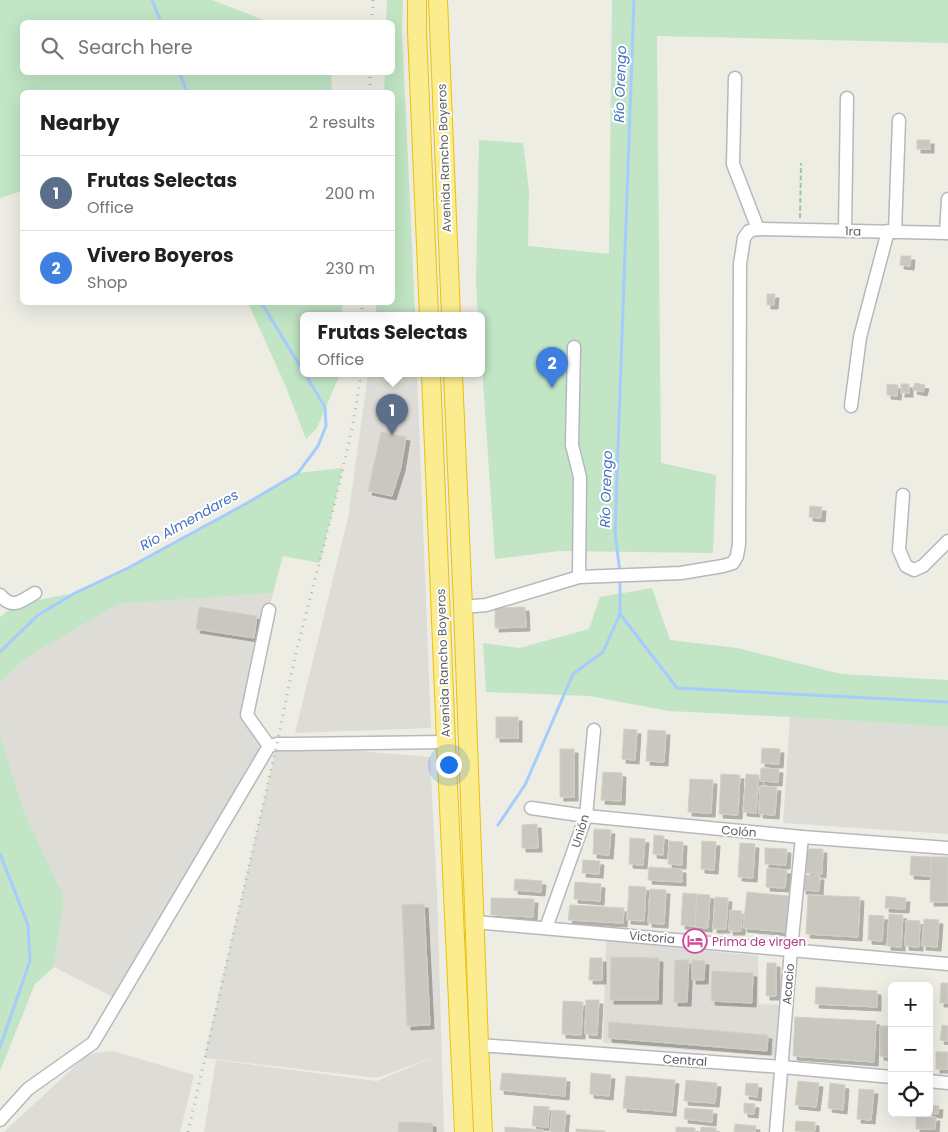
<!DOCTYPE html>
<meta charset="utf-8">
<style>
body{margin:0;font-family:Poppins,sans-serif;background:#f6f6f6;color:#202124}
.controls{position:absolute;right:15px;bottom:15px;display:grid;overflow:hidden;border-radius:8px;box-shadow:0 5px 20px #0002}
.controls button{width:45px;height:45px;display:grid;place-items:center;padding:0;border:0;border-bottom:1px solid #e0e0e0;background:#fff;color:#202124;font:25px sans-serif}
.you{position:absolute;left:448px;top:764px;width:18px;height:18px;margin:-12px;border:4px solid #fff;border-radius:50%;background:#1a73e8;box-shadow:0 0 0 8px #1a73e833}
.badge{display:grid;place-items:center;width:32px;height:32px;border-radius:50%;background:#0b8043;color:#fff;font-size:16px;font-weight:700}
.pin{position:absolute;translate:-50% -41px;filter:drop-shadow(0 1px 2px #0008)}
.pin::after{content:'';position:absolute;top:26px;width:18px;height:15px;background:inherit;clip-path:polygon(0 0,100% 0,50% 100%)}
.popup{position:absolute;left:300px;top:312px;width:185px;height:65px;box-sizing:border-box;display:grid;place-content:center;border-radius:8px;background:#fff;filter:drop-shadow(0 1px 4px #0005);font-size:16px;white-space:nowrap;color:#757577}
.popup b{font-size:19px;color:#202124}
.popup::after{content:'';position:absolute;left:50%;top:100%;margin-left:-10px;border:10px solid transparent;border-top-color:#fff}
.list{margin:0;padding:0;list-style:none}
h2{display:flex;justify-content:space-between;align-items:center;height:65px;margin:0;padding:0 20px;font-size:21px}
h2 small{font-size:16px;font-weight:400;color:#757577}
.list li{display:grid;grid-template-columns:32px 1fr auto;gap:15px;align-items:center;box-sizing:border-box;height:75px;padding:0 20px;border-top:1px solid #e0e0e0}
.list b{display:block;font-size:19px;white-space:nowrap}
.list p{margin:0;font-size:16px;white-space:nowrap;color:#757577}
.list em{font-size:16px;font-style:normal;color:#757577}
.icon{flex:none;width:28px;height:28px;fill:none;stroke:currentColor;stroke-width:2;stroke-linecap:round;stroke-linejoin:round}
.map{position:relative;flex:none;width:948px;height:1132px;overflow:hidden}
.search{position:absolute;background:#fff;box-shadow:0 5px 20px #0002;left:20px;top:20px;width:375px;height:55px;display:flex;align-items:center;gap:12px;box-sizing:border-box;padding:0 18px;border-radius:8px;color:#757577;font-size:19px}
.panel{position:absolute;background:#fff;box-shadow:0 5px 20px #0002;left:20px;top:90px;width:375px;height:215px;border-radius:8px}
.map>svg:first-child{display:block}
.industrial{fill:#dddcd6}
.green{fill:#c1e5c5}
.lines{fill:none;stroke-linecap:round;stroke-linejoin:round}
.stream{stroke:#a5ccfd;stroke-width:3}
.building{fill:#cac7c1;stroke:#d3d0c2;filter:url(#shadow)}
.minor-casing{stroke:#b6b8be;stroke-width:15}
.highway-casing{stroke:#ecc106;stroke-width:20}
.path{stroke:#9ac6ac;stroke-width:2;stroke-dasharray:5 2.5;stroke-linecap:butt}
.minor{stroke:#fff;stroke-width:12}
.highway{stroke:#faec8f;stroke-width:18}
.rail{stroke:#b4b5b5;stroke-width:3;stroke-dasharray:1 6;stroke-linecap:butt}
.labels{text-anchor:middle;dominant-baseline:central;stroke-width:4;stroke-linejoin:round;paint-order:stroke}
.street-label{font-size:12px;fill:#5c5e64;stroke:#fff}
.hotel-label{font-size:12px;fill:#b23c85;stroke:#fff;text-anchor:start}
.water-label{font-size:14px;font-style:italic;fill:#4873c0;stroke:#fff}
</style>
<div class="map">
<svg width="948" height="1132" viewBox="0 0 948 1132">
<defs>
<filter id="shadow"><feDropShadow dx="4" dy="4" stdDeviation="0" flood-color="#0004"/></filter>
</defs>
<rect width="100%" height="100%" fill="#eeede4"/>
<g class="industrial">
<polygon points="415,311 415,316 376,316 376,314"/>
<polygon points="368,374 417,374 431,728 295,733 348,518"/>
<polygon points="273,593 247,715 269,746 119,1000 54,967 64,897 23,809 0,734 0,683 23,660 118,604"/>
<polygon points="790,717 948,727 948,834 783,823"/>
<polygon points="277,744 430,757 437,891 444,1132 204,1132 216,1060 377,1081 439,1055 377,1078 204,1058"/>
<polygon points="606,940 758,956 759,1004 779,1005 778,1057 603,1043"/>
<polygon points="113,1051 194,1075 180,1132 4,1132 88,1054"/>
</g>
<g class="green">
<polygon points="0,0 212,0 269,22 22,22 22,72 331,73 332,92 22,92 22,191 0,198"/>
<polygon points="387,0 403,0 402,31 415,311 376,314 376,303 392,302 392,92 384,92 385,73 392,72 392,22 386,22"/>
<polygon points="612,0 948,0 948,43 657,36 661,463 716,475 713,553 559,551 495,559 481,352 481,316 478,316 476,281 479,140 523,143 529,190 528,246 609,254"/>
<polygon points="248,303 342,303 342,316 303,316 303,374 340,374 317,428 306,439 286,387"/>
<polygon points="343,468 320,563 283,556 273,593 118,604 23,660 0,683 0,617 17,604 75,593 128,568 249,502 298,473"/>
<polygon points="652,588 670,640 737,648 841,674 948,680 948,727 790,717 669,711 589,696 486,692 483,643 519,648 589,629 600,597"/>
<polygon points="0,734 23,809 64,897 54,967 35,984 0,1071"/>
</g>
<g class="lines">
<g class="stream">
<polyline points="152,0 161,22"/>
<polyline points="179,72 187,92"/>
<polyline points="261,302 303,371"/>
<polyline points="620,573 615,532 634,0"/>
<polyline points="620,579 620,614 677,688 948,702"/>
<polyline points="0,652 38,615 75,593 128,568 249,502 298,473 318,446 326,426 325,407 305,374"/>
<polyline points="498,825 525,785 573,674 603,652 620,614"/>
<polyline points="0,854 28,925 30,961 0,1047"/>
</g>
</g>
<g class="building">
<rect x="917" y="140" width="13" height="9"/>
<polygon points="901,256 911,256 910,266 900,265"/>
<polygon points="767,294 775,294 774,305 767,305"/>
<polygon points="915,383 925,385 923,392 913,390"/>
<polygon points="887,384 898,385 897,396 887,395"/>
<rect x="901" y="384" width="8" height="9"/>
<polygon points="381,432 406,437 401,467 392,496 368,491"/>
<polygon points="810,506 822,507 821,518 809,517"/>
<polygon points="199,607 257,616 254,638 196,629"/>
<polygon points="525,607 526,627 495,628 495,608"/>
<rect x="496" y="717" width="22" height="21"/>
<polygon points="624,729 637,730 635,760 622,759"/>
<polygon points="648,730 666,731 664,762 646,761"/>
<polygon points="762,748 780,749 779,764 761,763"/>
<rect x="560" y="749" width="14" height="48"/>
<polygon points="761,768 779,769 778,782 760,781"/>
<polygon points="603,772 622,773 621,801 601,800"/>
<polygon points="721,774 740,775 738,815 719,814"/>
<polygon points="746,774 759,775 756,813 743,812"/>
<polygon points="690,779 713,780 711,813 688,812"/>
<polygon points="760,786 777,787 775,815 759,814"/>
<polygon points="537,824 538,848 522,848 522,825"/>
<polygon points="594,829 611,830 609,855 593,854"/>
<polygon points="654,835 664,836 663,855 653,854"/>
<polygon points="630,838 645,839 643,865 629,864"/>
<polygon points="669,841 683,842 682,865 668,864"/>
<polygon points="702,841 716,842 714,870 701,869"/>
<polygon points="740,843 755,844 753,878 738,877"/>
<polygon points="765,848 787,849 786,865 765,864"/>
<polygon points="807,849 823,849 822,874 806,873"/>
<polygon points="911,856 931,857 931,876 910,875"/>
<polygon points="931,857 948,857 948,902 930,902"/>
<polygon points="583,860 600,861 599,874 582,873"/>
<polygon points="649,867 682,869 682,882 648,880"/>
<polygon points="767,868 787,870 785,888 766,887"/>
<polygon points="803,875 820,876 819,891 802,890"/>
<polygon points="515,879 542,881 541,892 514,890"/>
<polygon points="575,882 601,884 600,901 574,899"/>
<polygon points="629,886 646,887 644,921 627,920"/>
<polygon points="650,889 666,890 664,924 648,923"/>
<polygon points="747,892 789,896 786,932 743,928"/>
<polygon points="683,893 697,894 695,926 681,925"/>
<polygon points="697,894 710,895 708,928 695,927"/>
<polygon points="808,895 860,897 858,937 806,934"/>
<polygon points="886,896 906,898 905,909 885,908"/>
<polygon points="715,897 728,898 726,929 713,929"/>
<polygon points="491,898 534,899 533,917 491,915"/>
<polygon points="424,904 430,1025 407,1026 402,905"/>
<polygon points="570,905 624,908 623,923 568,920"/>
<polygon points="730,910 742,911 741,931 729,931"/>
<polygon points="889,914 903,915 901,947 887,946"/>
<polygon points="869,915 884,916 882,941 868,940"/>
<polygon points="924,919 939,920 937,947 922,946"/>
<polygon points="906,920 920,921 919,947 905,946"/>
<polygon points="611,957 659,958 658,1000 610,1000"/>
<polygon points="590,958 602,958 602,980 589,980"/>
<polygon points="675,960 689,960 687,1002 674,1002"/>
<polygon points="692,960 705,961 704,980 692,980"/>
<polygon points="767,963 776,963 776,996 766,996"/>
<polygon points="712,971 753,973 752,1003 711,1001"/>
<polygon points="941,983 948,983 948,1003 940,1003"/>
<polygon points="816,987 877,991 877,1007 815,1004"/>
<polygon points="586,1000 599,1000 597,1035 585,1034"/>
<polygon points="563,1001 583,1002 581,1035 562,1034"/>
<polygon points="795,1017 876,1021 874,1062 793,1056"/>
<polygon points="609,1022 768,1035 767,1051 608,1038"/>
<polygon points="942,1025 948,1026 948,1041 940,1040"/>
<polygon points="880,1026 892,1026 892,1063 890,1063 890,1057 880,1056"/>
<rect x="936" y="1052" width="12" height="17"/>
<polygon points="502,1073 566,1078 565,1096 500,1090"/>
<polygon points="591,1073 611,1075 609,1096 590,1094"/>
<polygon points="626,1076 675,1080 672,1112 623,1108"/>
<polygon points="686,1080 717,1083 715,1103 684,1101"/>
<polygon points="798,1081 819,1083 816,1107 795,1105"/>
<polygon points="746,1083 758,1084 757,1097 745,1095"/>
<polygon points="830,1083 845,1085 843,1110 828,1108"/>
<polygon points="859,1089 874,1090 871,1120 857,1119"/>
<polygon points="744,1103 755,1104 754,1114 744,1113"/>
<polygon points="929,1105 939,1106 938,1114 929,1113"/>
<polygon points="534,1106 549,1107 548,1127 532,1126"/>
<polygon points="685,1108 713,1110 712,1122 684,1119"/>
<polygon points="552,1110 566,1111 564,1132 550,1132"/>
<polygon points="916,1117 936,1117 935,1129 916,1129"/>
<polygon points="796,1121 815,1122 815,1131 795,1131"/>
<polygon points="399,1122 432,1123 432,1132 398,1132"/>
<polygon points="735,1124 756,1126 755,1132 734,1132"/>
<polygon points="505,1127 543,1130 543,1132 505,1132"/>
<polygon points="676,1127 695,1128 695,1132 676,1132"/>
<polygon points="701,1127 716,1128 716,1132 700,1132"/>
<polygon points="576,1129 605,1131 605,1132 576,1132"/>
</g>
<g class="lines">
<g class="minor-casing">
<g id="minor">
<polyline points="735,78 733,164 758,229"/>
<polyline points="845,230 847,98"/>
<polyline points="895,232 899,120"/>
<polyline points="946,233 948,199"/>
<polyline points="574,347 572,445 580,477 579,577"/>
<polyline points="851,406 860,337 888,231"/>
<polyline points="903,495 899,550 906,566 914,570 923,566 948,541"/>
<path d="M0 595C13 610 21 601 35 593"/>
<polyline points="463,607 486,605 579,577 681,573 723,566 733,563 737,556 739,544 740,264 744,238 749,231 758,229 948,233"/>
<polyline points="269,610 247,715 269,746"/>
<polyline points="531,808 586,816 802,837 948,848"/>
<polyline points="475,922 948,964"/>
<polyline points="546,928 586,816 594,730"/>
<polyline points="479,1045 782,1067 892,1077"/>
<polyline points="929,1081 948,1083"/>
<polyline points="0,1120 28,1089 93,1043 269,746 277,744 294,744 446,742"/>
<polyline points="776,1132 791,949 802,837"/>
</g>
</g>
<g class="highway-casing">
<g id="highway">
<polyline points="417,0 417,32 429,316"/>
<polyline points="438,0 451,316"/>
<polyline points="431,374 446,742 464,1132"/>
<polyline points="453,374 463,607 479,1045 483,1132"/>
</g>
</g>
<polyline class="path" points="800,218 801,163"/>
<use href="#minor" class="minor"/>
<use href="#highway" class="highway"/>
<g class="rail">
<polyline points="372,22 373,0"/>
<polyline points="370,92 370,72"/>
<polyline points="362,316 362,302"/>
<polyline points="188,1132 277,744 295,657 338,490 353,424 361,374"/>
</g>
</g>
<defs>
<g id="hotel-ring" transform="scale(1.25)"><circle r="9.5" fill="#fff" stroke="#d1479c" stroke-width="1.5"/><path d="M-6-4.5h1.5V1H6V5H4.5V3h-9V5H-6ZM-4 0a1.8 1.8 0 1 1 3.6 0ZM.5 0V-2.5h3Q6-2.5 6 0Z" fill="#d1479c"/></g>
</defs>
<g fill-rule="evenodd">
<use href="#hotel-ring" x="695" y="941"/>
</g>
<g class="labels">
<g class="street-label">
<text transform="translate(444 158) rotate(-92)">Avenida Rancho Boyeros</text>
<text transform="translate(853 231) rotate(1)">1ra</text>
<text transform="translate(443 663) rotate(-92)">Avenida Rancho Boyeros</text>
<text transform="translate(580 831) rotate(-73)">Unión</text>
<text transform="translate(739 831) rotate(5)">Colón</text>
<text transform="translate(652 937) rotate(5)">Victoria</text>
<text transform="translate(788 984) rotate(-85)">Acacio</text>
<text transform="translate(685 1060) rotate(4)">Central</text>
</g>
<g class="hotel-label">
<text x="712" y="941">Prima de virgen</text>
</g>
<g class="water-label">
<text transform="translate(620 84) rotate(-88)">Río Orengo</text>
<text transform="translate(606 489) rotate(-88)">Río Orengo</text>
<text transform="translate(189 520) rotate(-29)">Río Almendares</text>
</g>
</g>
</svg>
<div class="controls">
<button>+</button>
<button>−</button>
<button><svg class="icon" aria-label="locate" viewBox="0 0 24 24"><circle cx="12" cy="12" r="6"/><path d="M12 2v4M12 18v4M2 12h4M18 12h4"/></svg></button>
</div>
<div class="you"></div>
<div class="pin badge" style="left:392px;top:435px;background:#5c6f8a">1</div>
<div class="popup"><b>Frutas Selectas</b>Office</div>
<div class="pin badge" style="left:552px;top:388px;background:#3f7fe0">2</div>
<div class="search"><svg class="icon" aria-label="search" viewBox="0 0 24 24"><circle cx="10" cy="10" r="6"/><path d="M15 15l6 6"/></svg>Search here</div>
<section class="panel">
<h2>Nearby<small>2 results</small></h2>
<ul class="list">
<li><span class="badge" style="background:#5c6f8a">1</span><div><b>Frutas Selectas</b><p>Office</p></div><em>200 m</em></li>
<li><span class="badge" style="background:#3f7fe0">2</span><div><b>Vivero Boyeros</b><p>Shop</p></div><em>230 m</em></li>
</ul>
</section>
</div>
